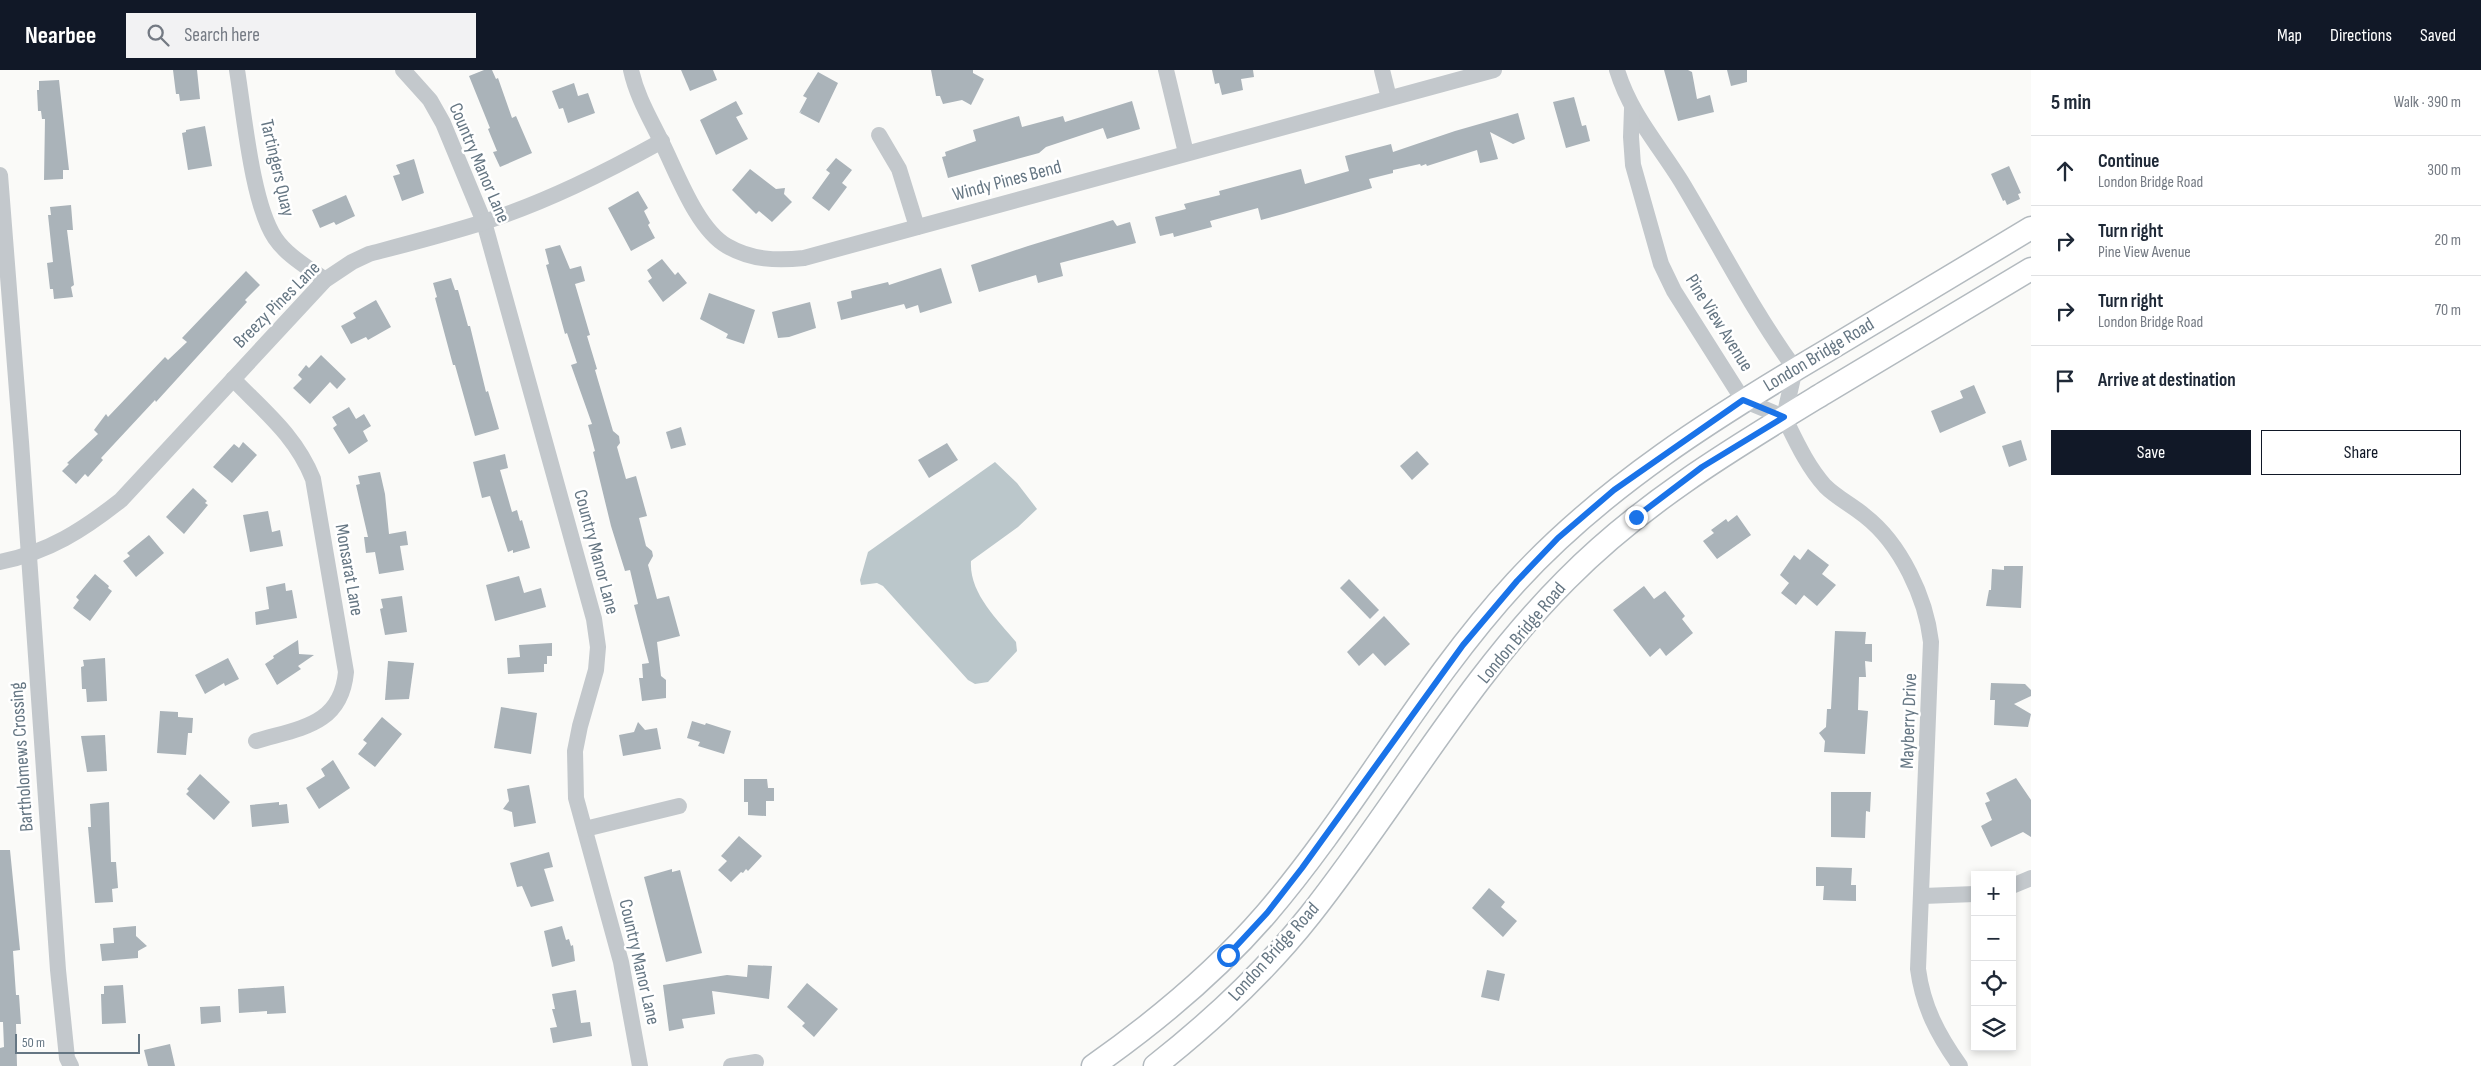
<!DOCTYPE html>
<meta charset="utf-8">
<style>
body{margin:0;font-family:"Sofia Sans Condensed",sans-serif;background:#f2f2f3;color:#1f2937}
.controls{position:absolute;right:15px;bottom:15px;display:grid;overflow:hidden;border-radius:0px;box-shadow:0 2px 8px #0003}
.controls button{width:45px;height:45px;display:grid;place-items:center;padding:0;border:0;border-bottom:1px solid #e0e1e3;background:#fff;color:#1f2937;font:25px sans-serif}
.scale{position:absolute;left:15px;bottom:12px;width:125px;box-sizing:border-box;padding-left:5px;border:2px solid #657683;border-top:0;font-size:14px;line-height:18px;white-space:nowrap;color:#657683;-webkit-text-stroke:4px #fff;paint-order:stroke}
.stop{position:absolute;width:15px;height:15px;margin:-11px;border:4px solid #1a73e8;border-radius:50%;background:#fff}
.stop.end{background:#1a73e8;border-color:#fff;box-shadow:0 1px 5px #0008}
.list{margin:0;padding:0;list-style:none}
h2{display:flex;justify-content:space-between;align-items:center;height:65px;margin:0;padding:0 20px;font-size:21px}
h2 small{font-size:16px;font-weight:400;color:#747a83}
.list li{display:grid;grid-template-columns:32px 1fr auto;gap:15px;align-items:center;box-sizing:border-box;height:70px;padding:0 20px;border-top:1px solid #e0e1e3}
.list b{display:block;font-size:19px;white-space:nowrap}
.list p{margin:0;font-size:16px;white-space:nowrap;color:#747a83}
.list em{font-size:16px;font-style:normal;color:#747a83}
.actions{display:flex;gap:10px;padding:15px 20px}
.actions a{flex:1;padding:11px 0;border:1px solid #111827;border-radius:0px;text-align:center;font-size:18px;color:#111827}
.actions .main{background:#111827;color:#fff}
.icon{flex:none;width:28px;height:28px;fill:none;stroke:currentColor;stroke-width:2;stroke-linecap:round;stroke-linejoin:round}
.map{position:relative;flex:none;width:2031px;height:996px;overflow:hidden}
header{display:flex;align-items:center;gap:30px;box-sizing:border-box;height:70px;padding:0 25px;background:#111827;color:#fff}
header strong{font-size:24px}
nav{display:flex;gap:28px;margin-inline-start:auto;font-size:18px}
.search{width:350px;height:45px;background:#f2f2f3;display:flex;align-items:center;gap:12px;box-sizing:border-box;padding:0 18px;border-radius:0px;color:#747a83;font-size:19px}
main{display:flex}
aside{flex:1;background:#fff}
.map>svg:first-child{display:block}
.water{fill:#bbc7cb}
.building{fill:#aab3b9}
.lines{fill:none;stroke-linecap:round;stroke-linejoin:round}
.secondary-casing{stroke:#b3babf;stroke-width:25}
.minor{stroke:#c3c8cc;stroke-width:16}
.secondary{stroke:#fff;stroke-width:22}
.route{stroke:#1a73e8;stroke-width:6}
.labels{text-anchor:middle;dominant-baseline:central;stroke-width:5;stroke-linejoin:round;paint-order:stroke}
.street-label{font-size:19px;fill:#657683;stroke:#fff}
</style>
<header>
<strong>Nearbee</strong>
<div class="search"><svg class="icon" aria-label="search" viewBox="0 0 24 24"><circle cx="10" cy="10" r="6"/><path d="M15 15l6 6"/></svg>Search here</div>
<nav><a>Map</a><a>Directions</a><a>Saved</a></nav>
</header>
<main>
<div class="map">
<svg width="2031" height="996" viewBox="0 0 2031 996">
<rect width="100%" height="100%" fill="#fafaf8"/>
<path class="water" d="M995 392 1017 413 1037 439 1018 457 971 491C969 523 997 549 1016 572L1017 581 988 612 975 614 968 610 883 516 877 513 861 515 860 510 868 482Z"/>
<g class="building">
<polygon points="173,0 197,0 200,29 180,31 179,24 176,24"/>
<polygon points="484,0 492,0 496,9 498,8 512,48 516,46 532,83 500,97 493,82 497,81 488,59 490,58 469,6"/>
<polygon points="681,0 713,0 717,10 690,21"/>
<polygon points="931,0 973,0 973,3 984,9 971,35 962,30 943,34 940,26 936,26"/>
<polygon points="1212,0 1253,0 1254,7 1241,9 1243,20 1222,25 1219,13 1215,14"/>
<polygon points="1664,0 1688,0 1692,2 1697,29 1710,25 1714,42 1678,51"/>
<polygon points="1727,0 1747,0 1747,12 1731,16"/>
<polygon points="818,2 838,13 819,53 800,43 802,41 799,43 807,28 803,26"/>
<polygon points="59,10 69,100 63,100 63,109 44,110 45,49 42,49 41,41 38,41 37,20 39,20 39,11"/>
<polygon points="574,13 578,26 588,23 595,43 568,53 563,38 559,39 552,21"/>
<polygon points="1574,27 1582,56 1586,55 1590,71 1566,78 1553,32"/>
<polygon points="736,31 743,44 736,47 748,69 716,85 700,50"/>
<polygon points="1132,31 1140,59 1107,69 1103,58 1046,77 1039,83 948,108 942,87 946,86 945,82 976,71 973,60 1019,46 1022,57 1063,46 1065,52"/>
<polygon points="1518,43 1525,69 1513,74 1490,62 1498,89 1480,93 1477,80 1427,96 1426,94 1421,96 1420,94 1393,100 1393,103 1369,109 1372,118 1283,144 1261,150 1258,138 1210,151 1212,157 1174,167 1173,163 1160,166 1155,147 1186,139 1184,134 1220,125 1219,121 1301,99 1305,114 1349,101 1345,86 1391,74 1393,82 1455,61"/>
<polygon points="205,56 212,96 188,100 182,63 186,62 186,60"/>
<polygon points="836,88 852,100 842,113 847,117 829,141 812,128 830,103 826,100"/>
<polygon points="414,89 424,123 402,131 393,106 400,104 396,95"/>
<polygon points="2009,96 2021,123 2018,124 2020,129 2007,135 2005,130 2003,131 1991,104"/>
<polygon points="750,99 776,119 785,118 784,124 792,132 772,152 759,141 756,144 732,120"/>
<polygon points="638,121 648,138 644,141 650,153 648,155 655,168 631,181 608,138"/>
<polygon points="346,125 355,146 336,155 334,152 320,158 312,140"/>
<polygon points="71,135 73,160 67,160 74,215 71,217 73,227 54,229 53,219 50,219 47,193 53,192 48,145 51,145 50,137"/>
<polygon points="1113,150 1117,156 1130,152 1136,173 1060,193 1063,206 1038,213 1036,205 979,222 971,195 1028,176"/>
<polygon points="560,175 570,199 581,196 585,211 575,214 590,265 587,266 597,299 595,300 613,361 619,366 620,373 617,377 626,409 636,406 647,446 639,448 646,476 652,481 653,486 648,495 657,529 669,526 680,566 657,572 661,606 666,610 666,628 642,631 639,608 643,608 642,594 649,593 634,535 638,534 630,500 625,501 611,456 593,382 595,381 588,355 592,354 571,295 577,293 567,263 565,264 546,195 549,194 545,179"/>
<polygon points="662,189 675,205 678,202 687,213 663,232 648,211 652,208 647,200"/>
<polygon points="941,198 952,233 920,243 918,235 906,239 904,234 841,250 837,232 852,228 851,221 888,212 889,215"/>
<polygon points="246,201 260,215 245,230 247,232 156,332 155,330 101,388 103,390 88,407 85,404 76,414 62,401 69,394 67,393 98,364 94,360 106,344 108,347 165,287 168,290 187,272 182,268"/>
<polygon points="451,208 455,220 458,220 468,256 470,256 486,322 488,321 499,359 475,366 455,295 453,295 435,228 437,227 433,213"/>
<polygon points="709,223 755,240 744,274 726,268 728,264 700,249"/>
<polygon points="376,230 391,257 368,270 366,267 351,274 341,256 356,248 353,243"/>
<polygon points="810,232 816,258 789,267 778,268 772,242"/>
<polygon points="321,285 346,309 337,319 330,312 310,334 293,318 302,309 298,305 306,295 309,298"/>
<polygon points="1974,315 1986,343 1940,363 1931,341 1963,328 1960,321"/>
<polygon points="349,337 356,349 364,344 371,356 363,361 368,371 349,384 333,358 337,355 332,347"/>
<polygon points="681,357 686,375 671,379 666,362"/>
<polygon points="2021,370 2027,390 2009,397 2002,376"/>
<polygon points="243,372 257,385 232,413 213,397 234,374 239,378"/>
<polygon points="947,373 958,390 929,408 918,390"/>
<polygon points="1417,381 1429,394 1412,410 1400,396"/>
<polygon points="505,384 508,398 500,400 512,442 517,440 520,451 522,450 530,478 513,483 513,480 508,482 490,426 482,428 473,392"/>
<polygon points="380,402 385,424 389,464 406,461 408,475 400,476 404,500 379,504 375,482 366,483 364,467 368,467 356,415 360,414 358,406"/>
<polygon points="193,418 207,431 205,433 208,435 184,464 166,447"/>
<polygon points="268,441 272,462 280,460 283,476 250,482 243,445"/>
<polygon points="1737,445 1751,465 1717,489 1703,471 1714,463 1711,460 1726,449 1728,452"/>
<polygon points="149,465 164,483 136,507 123,491 130,486 127,483"/>
<polygon points="1808,479 1829,495 1822,504 1836,515 1817,536 1804,525 1796,535 1781,523 1789,513 1780,505 1794,485 1800,490"/>
<polygon points="2004,496 2023,496 2021,538 1986,536 1989,520 1991,520 1992,499 2004,500"/>
<polygon points="95,504 109,516 108,518 112,521 90,551 73,538 79,530 76,527"/>
<polygon points="519,506 524,523 541,518 546,537 495,551 486,515"/>
<polygon points="1349,509 1379,540 1370,549 1340,518"/>
<polygon points="285,513 286,521 292,520 297,548 256,555 255,542 269,539 266,517"/>
<polygon points="1644,516 1654,529 1665,521 1685,546 1682,549 1693,563 1666,586 1660,578 1650,587 1613,540"/>
<polygon points="402,526 407,562 385,565 380,539 383,538 381,529"/>
<polygon points="1384,546 1410,574 1385,596 1373,583 1359,596 1347,582"/>
<polygon points="1835,561 1866,562 1865,574 1872,574 1872,592 1865,591 1866,607 1859,607 1858,640 1868,641 1865,684 1824,682 1825,671 1819,663 1826,657 1827,639 1831,639"/>
<polygon points="298,570 299,584 314,585 298,596 301,599 277,615 265,594 274,588 273,586"/>
<polygon points="552,573 552,586 547,586 547,594 544,594 544,602 508,604 507,588 520,587 519,575"/>
<polygon points="105,588 107,631 87,632 86,619 82,619 81,597 84,596 83,590"/>
<polygon points="228,588 239,609 225,616 224,613 205,624 195,605"/>
<polygon points="388,591 414,593 409,629 385,630"/>
<polygon points="1991,613 2025,614 2031,620 2031,626 2014,634 2031,644 2028,657 1994,655 1995,630 1990,630"/>
<polygon points="501,637 537,643 531,684 494,678"/>
<polygon points="160,641 178,642 178,647 193,648 192,663 188,663 186,685 157,683"/>
<polygon points="382,647 402,664 375,697 358,684 367,673 363,670"/>
<polygon points="692,651 705,655 706,653 731,661 724,684 698,676 700,672 687,668"/>
<polygon points="638,652 645,660 657,658 661,679 623,686 619,665 634,662"/>
<polygon points="105,665 107,701 87,702 81,666"/>
<polygon points="333,690 350,718 319,739 306,718 325,706 321,699"/>
<polygon points="200,704 230,732 214,750 186,724 189,721 187,719"/>
<polygon points="2016,708 2031,730 2031,767 2023,762 1991,777 1981,756 1992,750 1985,733 1990,731 1986,723"/>
<polygon points="744,709 767,709 768,718 774,718 774,731 766,731 766,746 748,745 748,732 744,732"/>
<polygon points="529,715 536,753 514,757 512,742 503,739 509,731 507,719"/>
<polygon points="1831,722 1871,722 1870,742 1866,741 1865,768 1831,767"/>
<polygon points="109,732 111,792 116,792 118,818 112,819 113,832 95,833 88,757 91,757 90,734"/>
<polygon points="279,732 279,735 287,734 289,753 252,757 250,735"/>
<polygon points="739,766 762,786 748,801 746,799 743,803 741,802 731,812 718,800 727,791 721,786"/>
<polygon points="0,780 10,780 20,880 13,881 16,925 19,925 21,954 16,954 17,996 0,996 0,978 4,977 3,952 0,952"/>
<polygon points="549,782 553,797 544,799 554,831 531,837 522,816 517,817 510,793"/>
<polygon points="1816,797 1852,798 1851,815 1856,815 1856,831 1823,830 1824,816 1816,816"/>
<polygon points="672,799 672,802 680,800 702,883 666,892 644,807"/>
<polygon points="1489,818 1505,832 1501,837 1517,851 1503,867 1472,838"/>
<polygon points="136,856 136,866 147,876 138,881 138,888 102,891 100,874 114,873 113,858"/>
<polygon points="562,856 566,870 569,869 571,876 573,875 575,891 552,897 544,861"/>
<polygon points="748,895 772,896 769,929 712,921 715,944 682,949 684,958 669,961 663,915 727,905 747,907"/>
<polygon points="1487,900 1505,904 1499,931 1481,927"/>
<polygon points="807,913 838,939 814,967 802,956 805,953 787,937"/>
<polygon points="123,915 126,953 102,954 101,924 104,924 104,916"/>
<polygon points="284,916 286,943 267,944 267,941 239,943 238,919"/>
<polygon points="576,920 581,953 590,952 592,966 553,973 550,958 557,957 552,939 555,939 552,924"/>
<polygon points="220,936 221,952 201,954 200,937"/>
<polygon points="170,974 175,996 148,996 144,980"/>
</g>
<g class="lines">
<g class="secondary-casing">
<g id="secondary">
<path d="M1093 996C1157 951 1215 903 1266 844 1356 739 1422 614 1516 512 1604 416 1716 346 1828 280 1896 239 1963 199 2031 158"/>
<path d="M1155 996C1212 951 1265 902 1310 845 1397 735 1467 609 1566 510 1643 432 1732 379 1824 323 1893 282 1962 240 2031 199"/>
</g>
</g>
<g class="minor">
<path d="M237 0C244 43 252 134 275 168 287 186 309 198 325 210"/>
<polyline points="403,0 430,30 443,53 484,152 594,549 598,577 596,600 580,656 575,681 576,728 621,892 640,996"/>
<path d="M631 0C637 27 650 48 662 73 677 103 697 159 727 176 751 190 777 191 804 188L1494 0"/>
<polyline points="1166,0 1186,83"/>
<polyline points="1382,0 1389,28"/>
<path d="M1617 0C1630 43 1658 74 1681 111 1719 174 1752 240 1795 299L1784 347"/>
<polyline points="1632,39 1631,67 1633,95 1661,194 1674,221 1743,330 1784,347"/>
<polyline points="879,65 899,99 917,157"/>
<polyline points="0,105 21,372 58,900 67,988 71,996"/>
<path d="M233 309C264 341 296 366 313 409L346 602C341 656 299 658 256 671"/>
<path d="M1784 347C1796 371 1807 396 1825 416 1837 428 1852 435 1865 446 1901 474 1926 528 1931 572L1918 899C1923 937 1938 965 1960 996"/>
<path d="M0 492C49 482 83 460 121 430L325 210 352 192 369 184C407 174 446 164 484 152 546 132 604 103 662 71"/>
<polyline points="585,759 679,736"/>
<polyline points="2012,816 2031,808"/>
<polyline points="1923,826 1975,824"/>
<polyline points="731,996 756,992"/>
</g>
<use href="#secondary" class="secondary"/>
</g>
<g class="lines">
<polyline class="route" points="1228,885 1267,843 1302,798 1463,575 1517,511 1558,468 1614,420 1743,330 1784,347 1702,397 1636,447"/>
</g>
<g class="labels">
<g class="street-label">
<text transform="translate(479 93) rotate(67)">Country Manor Lane</text>
<text transform="translate(277 98) rotate(77)">Tartingers Quay</text>
<text transform="translate(1007 111) rotate(-15)">Windy Pines Bend</text>
<text transform="translate(277 235) rotate(-45)">Breezy Pines Lane</text>
<text transform="translate(1719 253) rotate(58)">Pine View Avenue</text>
<text transform="translate(1819 285) rotate(-31)">London Bridge Road</text>
<text transform="translate(596 482) rotate(75)">Country Manor Lane</text>
<text transform="translate(349 500) rotate(80)">Monsarat Lane</text>
<text transform="translate(1522 563) rotate(-50)">London Bridge Road</text>
<text transform="translate(1909 651) rotate(-88)">Mayberry Drive</text>
<text transform="translate(22 687) rotate(-94)">Bartholomews Crossing</text>
<text transform="translate(1274 882) rotate(-48)">London Bridge Road</text>
<text transform="translate(639 892) rotate(77)">Country Manor Lane</text>
</g>
</g>
</svg>
<div class="controls">
<button>+</button>
<button>−</button>
<button><svg class="icon" aria-label="locate" viewBox="0 0 24 24"><circle cx="12" cy="12" r="6"/><path d="M12 2v4M12 18v4M2 12h4M18 12h4"/></svg></button>
<button><svg class="icon" aria-label="layers" viewBox="0 0 24 24"><path d="M12 4l9 5-9 5-9-5zM3 14l9 5 9-5"/></svg></button>
</div>
<div class="scale">50 m</div>
<div class="stop" style="left:1228px;top:885px"></div>
<div class="stop end" style="left:1636px;top:447px"></div>
</div>
<aside>
<h2>5 min<small>Walk · 390 m</small></h2>
<ul class="list">
<li><svg class="icon" aria-label="ahead" viewBox="0 0 24 24"><path d="M12 20V5M6 11l6-6 6 6"/></svg><div><b>Continue</b><p>London Bridge Road</p></div><em>300 m</em></li>
<li><svg class="icon" aria-label="right" viewBox="0 0 24 24"><path d="M7 20v-9h11M14 6l5 5-5 5"/></svg><div><b>Turn right</b><p>Pine View Avenue</p></div><em>20 m</em></li>
<li><svg class="icon" aria-label="right" viewBox="0 0 24 24"><path d="M7 20v-9h11M14 6l5 5-5 5"/></svg><div><b>Turn right</b><p>London Bridge Road</p></div><em>70 m</em></li>
<li><svg class="icon" aria-label="arrive" viewBox="0 0 24 24"><path d="M6 21V4h12l-3 4 3 4H6"/></svg><div><b>Arrive at destination</b></div></li>
</ul>
<div class="actions"><a class="main">Save</a><a>Share</a></div>
</aside>
</main>
